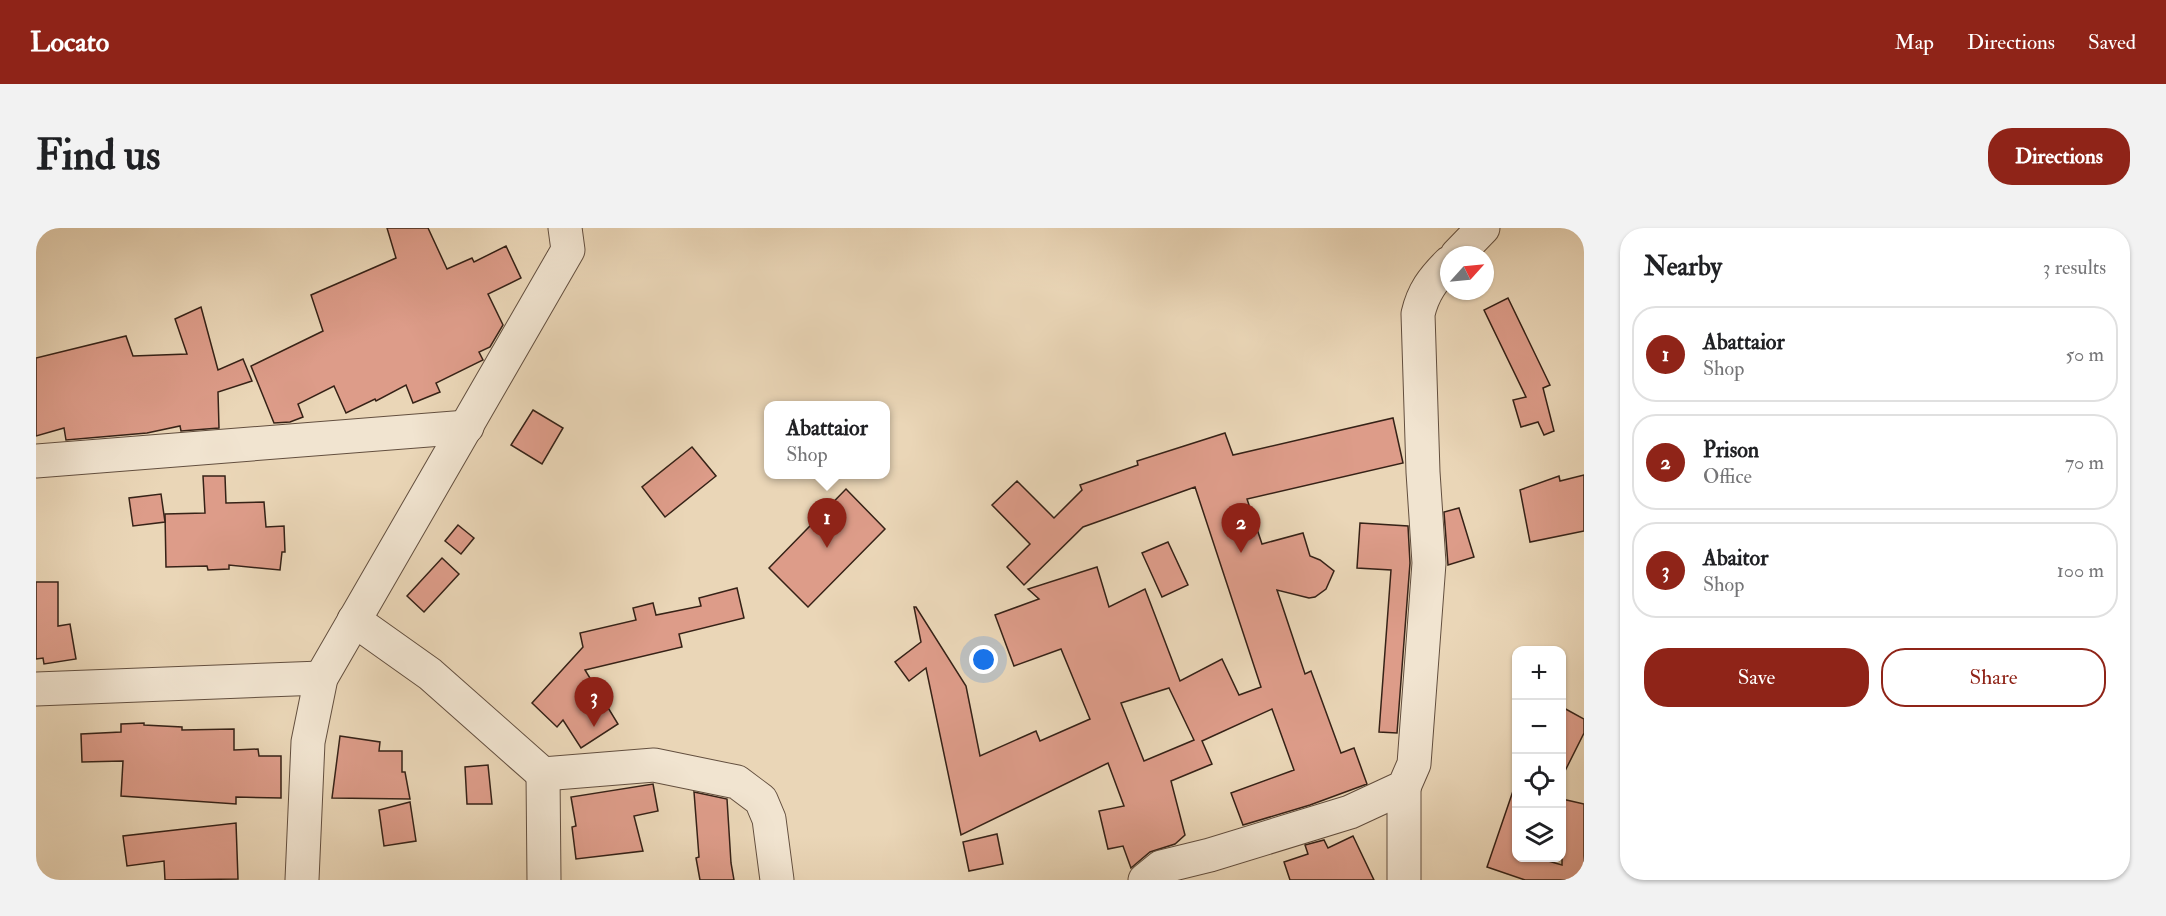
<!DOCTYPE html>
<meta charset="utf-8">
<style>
body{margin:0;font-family:"IM FELL Double Pica",serif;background:#f2f2f2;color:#202124}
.controls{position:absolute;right:18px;bottom:18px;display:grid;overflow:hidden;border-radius:12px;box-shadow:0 2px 4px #0004}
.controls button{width:54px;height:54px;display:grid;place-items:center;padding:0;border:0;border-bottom:2px solid #e0e0e0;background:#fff;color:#202124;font:30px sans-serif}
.compass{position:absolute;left:1404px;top:18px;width:54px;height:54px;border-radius:50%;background:#fff;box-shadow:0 2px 4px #0004;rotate:63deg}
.you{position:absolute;left:948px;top:432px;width:21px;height:21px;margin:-15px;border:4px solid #fff;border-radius:50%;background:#1a73e8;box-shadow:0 0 0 9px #1a73e833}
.badge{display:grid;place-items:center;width:39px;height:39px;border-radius:50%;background:#8f2418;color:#fff;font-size:20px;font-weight:700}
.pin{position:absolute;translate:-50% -50px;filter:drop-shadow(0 2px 3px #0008)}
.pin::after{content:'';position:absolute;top:32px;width:21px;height:18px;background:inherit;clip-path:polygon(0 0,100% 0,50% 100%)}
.popup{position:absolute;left:728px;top:173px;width:126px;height:78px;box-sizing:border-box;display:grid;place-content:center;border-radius:12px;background:#fff;filter:drop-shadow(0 2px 4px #0005);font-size:20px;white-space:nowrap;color:#757577}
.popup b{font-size:22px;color:#202124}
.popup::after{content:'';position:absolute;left:50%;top:100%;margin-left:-12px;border:12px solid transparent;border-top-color:#fff}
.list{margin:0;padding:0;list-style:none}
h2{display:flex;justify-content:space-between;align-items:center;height:78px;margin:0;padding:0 24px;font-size:26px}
h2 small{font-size:20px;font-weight:400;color:#757577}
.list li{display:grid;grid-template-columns:39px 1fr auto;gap:18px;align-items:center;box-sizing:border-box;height:96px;margin:0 12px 12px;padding:0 12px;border:2px solid #e0e0e0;border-radius:24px}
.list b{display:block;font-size:22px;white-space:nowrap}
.list p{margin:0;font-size:20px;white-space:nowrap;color:#757577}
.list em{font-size:20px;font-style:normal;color:#757577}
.actions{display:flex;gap:12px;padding:18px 24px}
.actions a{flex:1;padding:14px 0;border:2px solid #8f2418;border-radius:24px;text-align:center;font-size:21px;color:#8f2418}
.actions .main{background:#8f2418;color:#fff}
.icon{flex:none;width:33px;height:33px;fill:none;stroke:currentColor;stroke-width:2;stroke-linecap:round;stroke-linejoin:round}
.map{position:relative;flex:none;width:1548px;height:652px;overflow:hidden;border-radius:24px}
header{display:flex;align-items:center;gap:36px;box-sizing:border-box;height:84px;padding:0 30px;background:#8f2418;color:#fff}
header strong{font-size:28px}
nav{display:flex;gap:33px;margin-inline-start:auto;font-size:21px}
.intro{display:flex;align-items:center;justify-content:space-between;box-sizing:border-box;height:144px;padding:0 36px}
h1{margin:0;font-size:42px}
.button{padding:15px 27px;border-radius:24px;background:#8f2418;color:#fff;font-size:21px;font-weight:700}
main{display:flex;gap:36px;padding:0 36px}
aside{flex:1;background:#fff;border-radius:24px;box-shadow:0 2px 4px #0004}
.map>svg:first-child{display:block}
</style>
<header>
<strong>Locato</strong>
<nav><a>Map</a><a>Directions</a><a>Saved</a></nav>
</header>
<div class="intro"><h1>Find us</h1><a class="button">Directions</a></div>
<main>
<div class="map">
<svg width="1548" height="652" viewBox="0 0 1548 652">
<rect width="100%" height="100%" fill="#ead6b7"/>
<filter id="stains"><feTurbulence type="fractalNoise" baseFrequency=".00333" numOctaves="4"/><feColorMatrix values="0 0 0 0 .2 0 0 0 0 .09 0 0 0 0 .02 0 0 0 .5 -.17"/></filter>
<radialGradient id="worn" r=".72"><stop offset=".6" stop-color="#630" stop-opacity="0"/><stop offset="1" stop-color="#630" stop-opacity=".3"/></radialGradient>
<g fill="#dd9c89" stroke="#362217" stroke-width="1.5" fill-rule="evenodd">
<polygon points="351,0 392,0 411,41 436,30 438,34 470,18 485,50 452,66 467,97 454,119 443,124 447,132 400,155 404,164 377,175 370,157 340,173 339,171 310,185 298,158 262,176 267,189 254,194 238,195 215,138 287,103 275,67 360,30"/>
<polygon points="1472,70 1514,157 1507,160 1518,203 1508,207 1502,194 1485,199 1477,172 1490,169 1448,82"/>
<polygon points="165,79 182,142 207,131 216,153 182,164 183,200 145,203 144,198 111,205 30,212 28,200 0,208 0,130 90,108 97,128 151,126 139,91"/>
<polygon points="497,182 527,200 506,236 475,217"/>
<path d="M1357,190L1367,235L1211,271L1226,316L1267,305L1274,328L1284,332L1298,343L1290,361L1279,369L1273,370L1241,362L1269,446L1275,443L1305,525L1318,520L1331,556L1274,577L1207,597L1195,565L1258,542L1236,481L1166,513L1176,536L1135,553L1149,607L1139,616L1114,624L1095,640L1087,618L1072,621L1063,583L1088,578L1072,535L925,607L890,440L873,453L859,434L885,414L878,379H880L930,458L944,528L1000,503L1004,513L1054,491L1025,421L978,438L959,387L1003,371L992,361L1061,339L1073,379L1109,361L1144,453L1186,431L1203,467L1225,459L1159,259L1047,299L988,357L971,339L994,316L956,277L981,253L1018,290L1046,262L1044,257L1102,237L1101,233L1189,205L1197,227ZM1133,460L1158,512L1108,533L1085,475Z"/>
<polygon points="656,219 680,248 629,289 606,259"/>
<polygon points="1548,247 1548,303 1494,314 1484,262 1523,248 1524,253"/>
<polygon points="167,248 189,248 190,275 228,274 230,299 248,298 249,324 246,324 244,342 193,337 193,341 172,342 171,338 130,339 129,286 169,285"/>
<polygon points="810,261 849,301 772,379 733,340"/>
<polygon points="125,266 129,294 97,298 93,270"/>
<polygon points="1423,280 1438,329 1412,337 1408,284"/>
<polygon points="1324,295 1372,298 1374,335 1361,505 1343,504 1355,342 1321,340"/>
<polygon points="422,297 438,310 425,326 409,313"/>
<polygon points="1132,314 1152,357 1126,369 1106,325"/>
<polygon points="406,330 423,346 388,384 371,368"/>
<polygon points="0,354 22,354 22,398 34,396 40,431 8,436 7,430 0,431"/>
<polygon points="701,360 708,390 643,406 646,419 549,442 582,496 545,520 527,492 521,499 496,475 547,419 544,405 600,392 597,380 617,375 620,387 665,378 663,370"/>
<polygon points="1526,479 1548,491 1548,505 1526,549"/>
<polygon points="108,495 108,497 146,499 146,502 198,501 198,522 222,521 223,528 245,528 245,570 200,569 200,576 85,568 87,533 46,534 45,506 85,504 85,496"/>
<polygon points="304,508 344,514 343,523 366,523 366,544 369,544 374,571 296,570"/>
<polygon points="452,537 456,576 431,576 429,539"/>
<polygon points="617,556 622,583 598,588 607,623 540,631 536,599 540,598 535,569"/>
<polygon points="1477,563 1480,564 1480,630 1502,630 1526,637 1526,571 1548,576 1548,652 1489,652 1451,639"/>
<polygon points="658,564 691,571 695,635 698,652 664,652 660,630 663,629"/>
<polygon points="374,574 380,613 348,618 343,582"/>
<polygon points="200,595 202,651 129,652 128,633 91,638 87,608"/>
<polygon points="961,606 967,636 933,643 927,614"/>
<polygon points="1317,608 1338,652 1254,652 1248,634 1272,626 1269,617 1288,612 1292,620"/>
</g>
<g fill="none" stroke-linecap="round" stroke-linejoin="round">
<defs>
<g id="minor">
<polyline points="1421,27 1447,0"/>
<polyline points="0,233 431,199"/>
<polyline points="318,392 394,446 507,546 618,537 701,554 725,572 733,591 741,652"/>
<polyline points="0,461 285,450"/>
<polyline points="507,546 508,652"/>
<polyline points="1368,559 1368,652"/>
<polyline points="266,652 272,514 285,450 532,22 529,0"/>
<path d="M1109,652L1125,639L1174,627L1314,584L1368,559L1378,536L1393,335L1387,244L1382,86C1387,64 1397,51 1413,35"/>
</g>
</defs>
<use href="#minor" stroke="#634f3f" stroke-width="35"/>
<use href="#minor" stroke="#f1e4d0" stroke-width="33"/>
</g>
<rect width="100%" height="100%" filter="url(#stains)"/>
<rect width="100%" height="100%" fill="url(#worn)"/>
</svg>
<div class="controls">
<button>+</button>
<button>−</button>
<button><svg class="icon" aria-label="locate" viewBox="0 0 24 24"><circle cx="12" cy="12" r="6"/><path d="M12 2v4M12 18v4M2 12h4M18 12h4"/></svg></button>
<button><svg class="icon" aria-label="layers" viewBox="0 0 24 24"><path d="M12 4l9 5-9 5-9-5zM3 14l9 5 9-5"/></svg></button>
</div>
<svg class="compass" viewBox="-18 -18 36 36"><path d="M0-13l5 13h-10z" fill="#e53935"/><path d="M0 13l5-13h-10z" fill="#757577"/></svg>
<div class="you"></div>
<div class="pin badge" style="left:791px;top:320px">1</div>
<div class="popup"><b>Abattaior</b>Shop</div>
<div class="pin badge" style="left:1205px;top:325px">2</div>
<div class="pin badge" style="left:558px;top:499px">3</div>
</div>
<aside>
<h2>Nearby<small>3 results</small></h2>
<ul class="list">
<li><span class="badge">1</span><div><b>Abattaior</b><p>Shop</p></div><em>50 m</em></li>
<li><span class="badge">2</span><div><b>Prison</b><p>Office</p></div><em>70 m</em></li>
<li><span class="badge">3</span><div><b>Abaitor</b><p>Shop</p></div><em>100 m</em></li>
</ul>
<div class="actions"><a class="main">Save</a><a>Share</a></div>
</aside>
</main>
